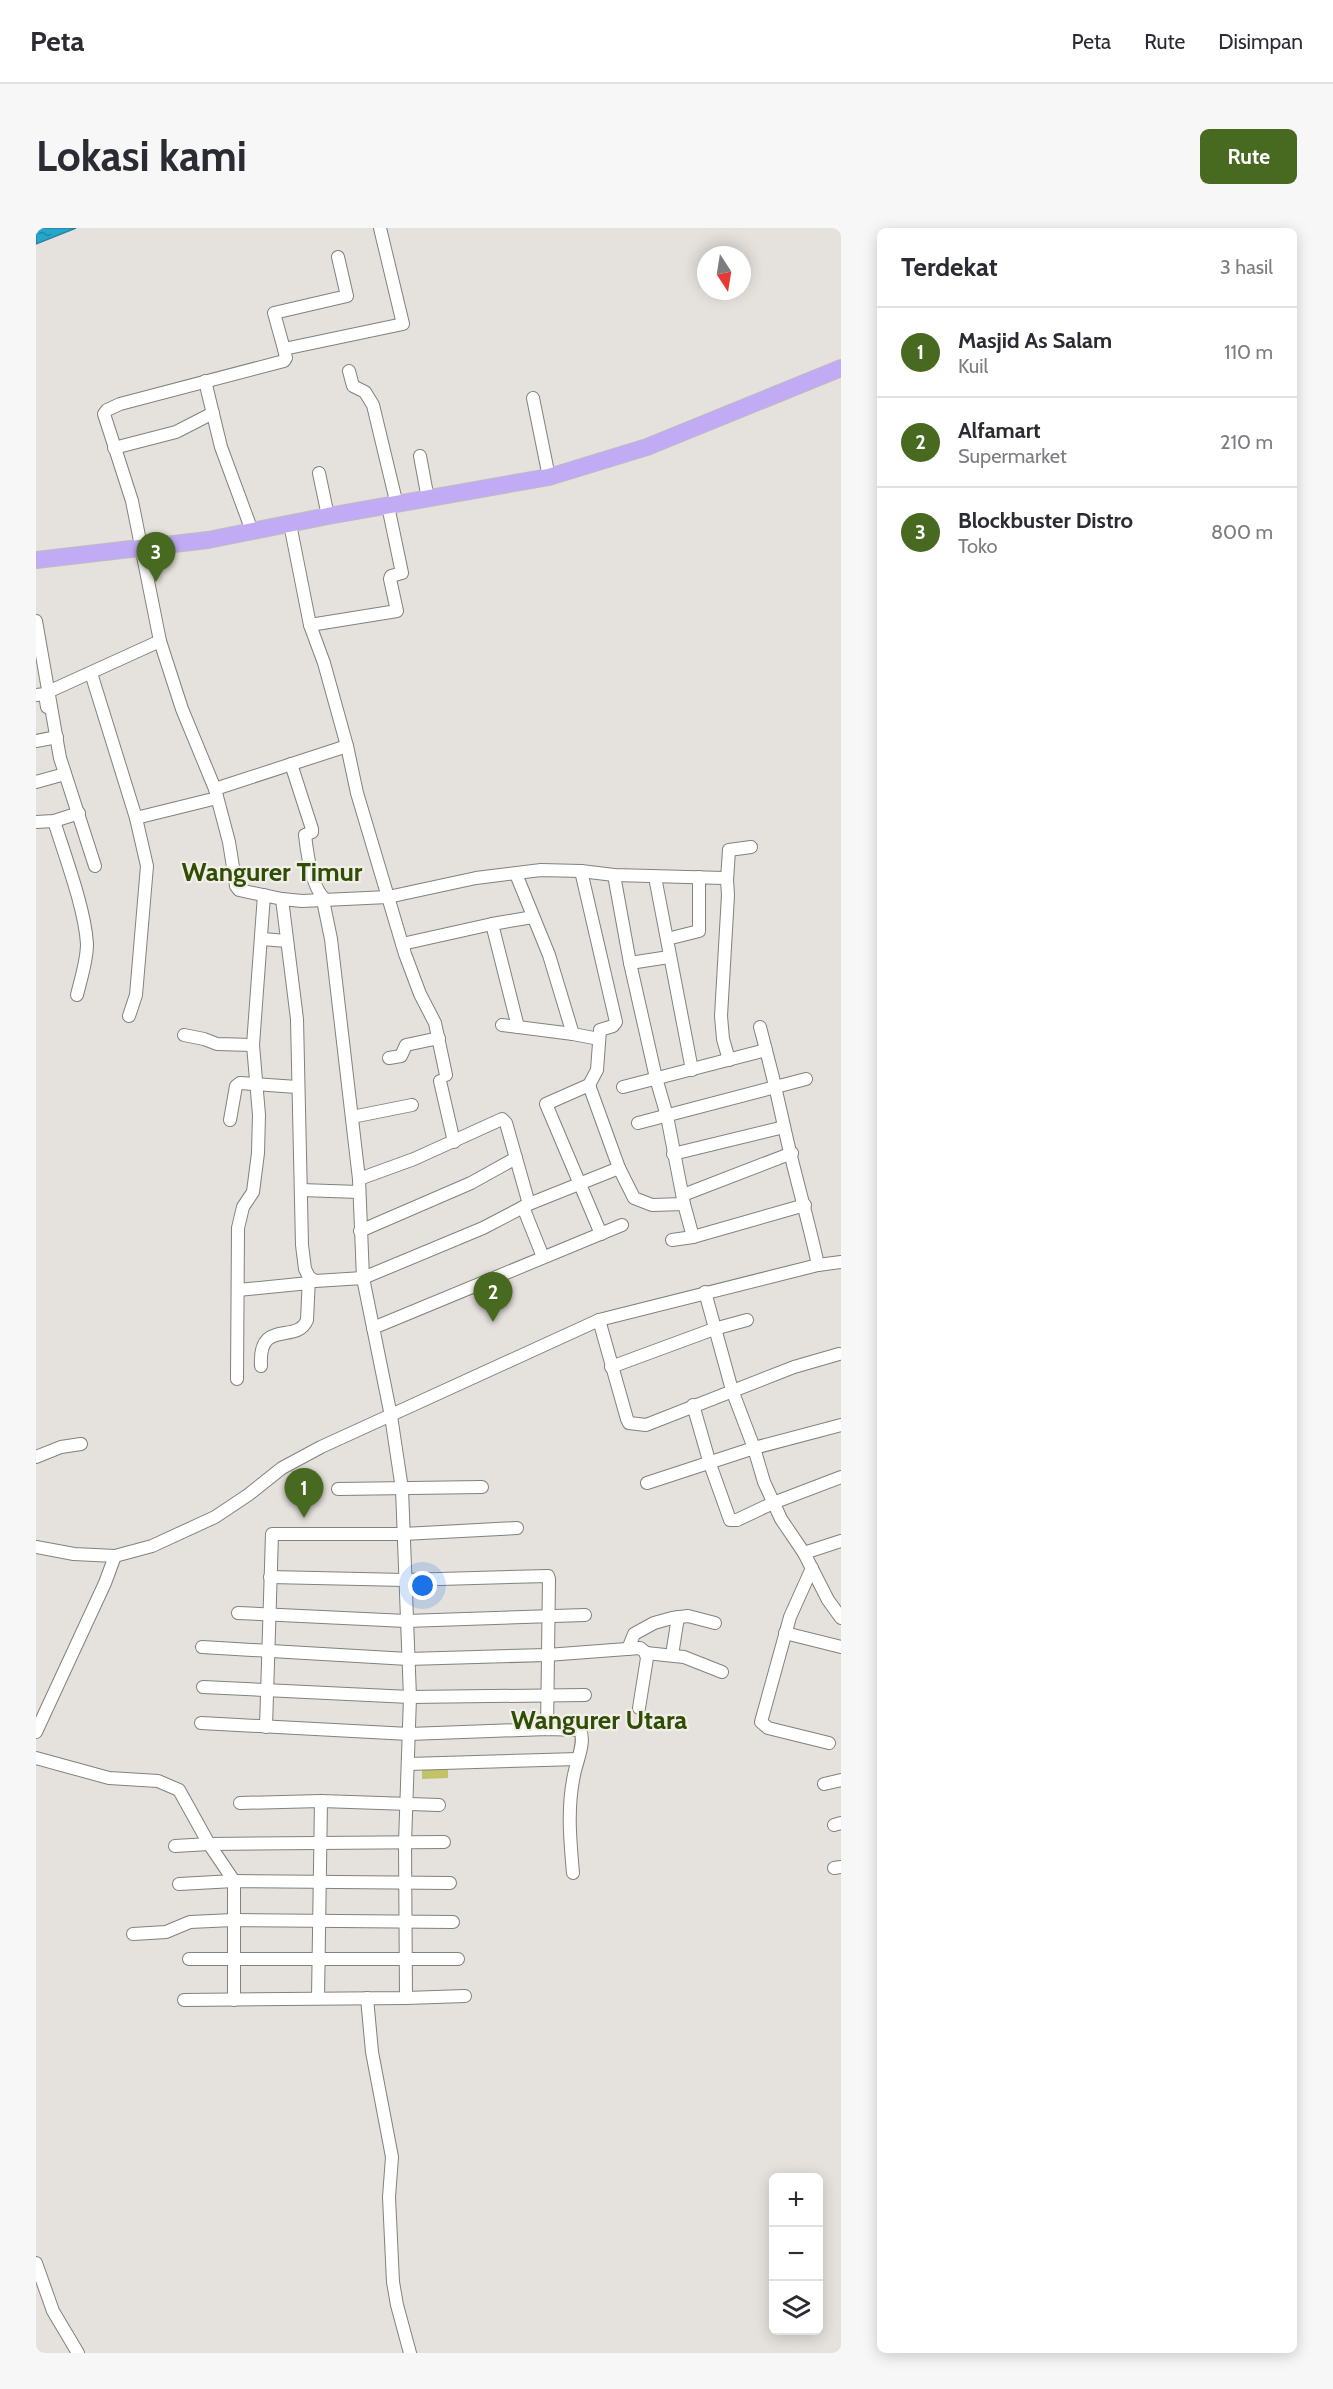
<!DOCTYPE html>
<html lang="id">
<meta charset="utf-8">
<style>
body{margin:0;font-family:Cabin,sans-serif;background:#f7f7f7;color:#2b2b33}
.controls{position:absolute;right:18px;bottom:18px;display:grid;overflow:hidden;border-radius:9px;box-shadow:0 3px 15px #0003}
.controls button{width:54px;height:54px;display:grid;place-items:center;padding:0;border:0;border-bottom:2px solid #e1e1e2;background:#fff;color:#2b2b33;font:30px sans-serif}
.compass{position:absolute;left:661px;top:18px;width:54px;height:54px;border-radius:50%;background:#fff;box-shadow:0 3px 15px #0003;rotate:168deg}
.you{position:absolute;left:387px;top:1358px;width:21px;height:21px;margin:-15px;border:4px solid #fff;border-radius:50%;background:#1a73e8;box-shadow:0 0 0 9px #1a73e833}
.badge{display:grid;place-items:center;width:39px;height:39px;border-radius:50%;background:#486920;color:#fff;font-size:20px;font-weight:700}
.pin{position:absolute;translate:-50% -50px;filter:drop-shadow(0 2px 3px #0008)}
.pin::after{content:'';position:absolute;top:32px;width:21px;height:18px;background:inherit;clip-path:polygon(0 0,100% 0,50% 100%)}
.list{margin:0;padding:0;list-style:none}
h2{display:flex;justify-content:space-between;align-items:center;height:78px;margin:0;padding:0 24px;font-size:26px}
h2 small{font-size:20px;font-weight:400;color:#7c7c81}
.list li{display:grid;grid-template-columns:39px 1fr auto;gap:18px;align-items:center;box-sizing:border-box;height:90px;padding:0 24px;border-top:2px solid #e1e1e2}
.list b{display:block;font-size:22px;white-space:nowrap}
.list p{margin:0;font-size:20px;white-space:nowrap;color:#7c7c81}
.list em{font-size:20px;font-style:normal;color:#7c7c81}
.icon{flex:none;width:33px;height:33px;fill:none;stroke:currentColor;stroke-width:2;stroke-linecap:round;stroke-linejoin:round}
.map{position:relative;flex:none;width:805px;height:2125px;overflow:hidden;border-radius:9px}
header{display:flex;align-items:center;gap:36px;box-sizing:border-box;height:84px;padding:0 30px;background:#fff;border-bottom:2px solid #e1e1e2}
header strong{font-size:28px}
nav{display:flex;gap:33px;margin-inline-start:auto;font-size:21px}
.intro{display:flex;align-items:center;justify-content:space-between;box-sizing:border-box;height:144px;padding:0 36px}
h1{margin:0;font-size:42px}
.button{padding:15px 27px;border-radius:9px;background:#486920;color:#fff;font-size:21px;font-weight:700}
main{display:flex;gap:36px;padding:0 36px}
aside{flex:1;background:#fff;border-radius:9px;box-shadow:0 3px 15px #0003}
.map>svg:first-child{display:block}
</style>
<header>
<strong>Peta</strong>
<nav><a>Peta</a><a>Rute</a><a>Disimpan</a></nav>
</header>
<div class="intro"><h1>Lokasi kami</h1><a class="button">Rute</a></div>
<main>
<div class="map">
<svg width="805" height="2125" viewBox="0 0 805 2125">
<defs>
<pattern id="water-ripples" width="26" height="14" patternUnits="userSpaceOnUse" patternTransform="scale(1.5)"><rect width="26" height="14" fill="#26a6cd"/><path d="M2 4q2-2 4 0t4 0M15 11q2-2 4 0t4 0" fill="none" stroke="#2188a7"/></pattern>
</defs>
<rect width="100%" height="100%" fill="#e5e1dd"/>
<polygon fill="#c0c367" points="412,1536 412,1550 386,1551 386,1537"/>
<polygon fill="url(#water-ripples)" stroke="#2a839e" stroke-width="1.5" points="0,0 40,0 0,16"/>
<g fill="none" stroke-linecap="round" stroke-linejoin="round">
<defs>
<g id="minor">
<polyline points="248,121 238,85 311,68 302,29"/>
<polyline points="313,143 317,158 329,164 337,177 361,277"/>
<polyline points="169,153 185,219 216,303"/>
<polyline points="497,170 513,249"/>
<polyline points="78,220 140,204 177,185"/>
<polyline points="384,228 392,271"/>
<polyline points="283,245 292,288"/>
<polyline points="254,296 274,397 288,435 311,518 321,565 369,726 384,766 399,795 410,847"/>
<polyline points="0,393 24,530 59,638"/>
<polyline points="274,397 361,383 354,351 355,348 366,345 352,278"/>
<polyline points="55,445 100,590 181,570"/>
<polyline points="14,463 124,413"/>
<polyline points="0,467 9,466 11,479"/>
<polyline points="0,513 21,509"/>
<path d="M255,536L276,601V604L269,607C271,625 276,662 290,672L288,677L295,711L323,951L327,1050L447,1000L493,976L583,940L553,857"/>
<polyline points="0,554 29,546"/>
<polyline points="179,561 311,518"/>
<path d="M18,593C29,628 49,681 51,716C51,733 45,750 41,767"/>
<polyline points="0,594 18,593 43,585"/>
<polyline points="545,643 580,794 577,798 564,802 561,842 553,857 510,876 565,1006"/>
<polyline points="480,646 513,727 536,803 537,806 563,811"/>
<polyline points="578,647 594,735 620,850 631,888 648,976 657,1009"/>
<polyline points="619,649 656,842"/>
<polyline points="691,652 693,622 715,619"/>
<polyline points="246,671 266,673 352,669 440,650 505,642 545,643 578,647 688,650 691,652 692,667 685,788 687,811 693,832"/>
<polyline points="226,711 251,713"/>
<polyline points="631,711 663,703 663,649"/>
<polyline points="366,716 456,696"/>
<polyline points="594,735 633,729"/>
<polyline points="93,788 100,767 111,638 100,590"/>
<polyline points="466,797 537,806"/>
<polyline points="482,799 456,696 497,689"/>
<path d="M724,799C733,832 741,865 748,898C758,945 772,990 782,1037"/>
<polyline points="148,807 168,811 181,816 217,817"/>
<polyline points="353,830 365,828 370,817 403,810"/>
<polyline points="404,853 418,914"/>
<polyline points="587,859 730,822"/>
<polyline points="316,889 376,877"/>
<polyline points="194,892 200,858 204,855 261,859"/>
<polyline points="602,895 770,851"/>
<polyline points="637,926 748,899"/>
<polyline points="583,940 598,970 616,977 648,976"/>
<polyline points="323,951 378,931 466,891 470,895 493,976"/>
<polyline points="265,962 323,964"/>
<polyline points="647,967 756,925"/>
<polyline points="487,979 507,1029"/>
<polyline points="324,1003 435,955 480,930"/>
<polyline points="636,1012 657,1009 769,977"/>
<polyline points="202,1062 273,1055"/>
<polyline points="669,1064 696,1162 718,1220 728,1254 745,1291 768,1325 792,1372 805,1390"/>
<polyline points="563,1092 591,1191 593,1195 610,1197 758,1139 803,1126"/>
<polyline points="337,1100 586,997"/>
<path d="M225,1138C222,1089 261,1117 271,1092L273,1049"/>
<polyline points="575,1139 678,1101 711,1092"/>
<polyline points="201,1151 202,1000 207,979 217,964 222,925 223,887 217,817 228,667"/>
<polyline points="657,1177 674,1236 694,1292 701,1292 737,1275 805,1249"/>
<polyline points="0,1229 25,1219 45,1216"/>
<polyline points="611,1255 718,1220 805,1197"/>
<polyline points="302,1261 446,1259"/>
<polyline points="0,1319 38,1326 79,1328 116,1318 179,1289 212,1267 246,1240 285,1219 563,1092 782,1037 805,1034"/>
<polyline points="768,1325 805,1313"/>
<polyline points="776,1340 754,1389 725,1494 732,1500 793,1515"/>
<polyline points="234,1349 369,1352 512,1348 513,1351 511,1501"/>
<polyline points="202,1385 370,1393 549,1387"/>
<polyline points="749,1405 805,1419"/>
<polyline points="166,1419 372,1431 511,1427 604,1420 609,1424 611,1430 603,1480"/>
<polyline points="592,1421 598,1406 618,1395 636,1390 652,1388 679,1395"/>
<polyline points="610,1425 648,1429 686,1444"/>
<polyline points="636,1427 642,1389"/>
<polyline points="167,1459 374,1469 549,1467"/>
<path d="M165,1495L373,1506L511,1501L544,1502C550,1514 540,1535 538,1547C531,1580 534,1611 537,1645"/>
<polyline points="230,1499 236,1306 367,1306 481,1300"/>
<polyline points="0,1504 69,1355 79,1328"/>
<polyline points="0,1530 73,1550 122,1553 143,1562 173,1616 198,1653 198,1772"/>
<polyline points="372,1536 542,1531"/>
<polyline points="788,1556 805,1552"/>
<polyline points="204,1575 285,1573 403,1577"/>
<polyline points="798,1597 805,1595"/>
<polyline points="139,1618 173,1616 408,1614"/>
<polyline points="798,1640 805,1639"/>
<polyline points="143,1656 198,1653 414,1655"/>
<polyline points="97,1706 130,1704 154,1694 197,1692 417,1694"/>
<polyline points="153,1731 422,1731"/>
<polyline points="282,1770 285,1573"/>
<polyline points="331,1770 336,1824 356,1929 353,1969 357,2054 361,2077 374,2125"/>
<polyline points="370,1770 429,1768"/>
<polyline points="148,1772 370,1770 369,1615 374,1469 366,1261 355,1188 327,1050 279,1053 273,1049 269,1041 266,1017 261,791 246,671 203,662 200,658 193,614 179,561 146,481 124,413 96,273 68,186 71,182 84,176 248,133 250,130 248,121 367,96 344,0"/>
<polyline points="0,2035 17,2083 42,2125"/>
</g>
<polyline id="highway" points="0,332 172,312 292,288 513,249 611,219 805,140"/>
</defs>
<use href="#minor" stroke="#84817d" stroke-width="14"/>
<use href="#highway" stroke="#bebdbd" stroke-width="18"/>
<use href="#minor" stroke="#fff" stroke-width="12"/>
<use href="#highway" stroke="#c1abf5" stroke-width="16"/>
</g>
<g text-anchor="middle" dominant-baseline="central" stroke-width="4.5" stroke-linejoin="round" paint-order="stroke">
<g font-size="26" font-weight="bold" fill="#304d04" stroke="#f2efea">
<text x="236" y="644">Wangurer Timur</text>
<text x="563" y="1492">Wangurer Utara</text>
</g>
</g>
</svg>
<div class="controls">
<button>+</button>
<button>−</button>
<button><svg class="icon" aria-label="layers" viewBox="0 0 24 24"><path d="M12 4l9 5-9 5-9-5zM3 14l9 5 9-5"/></svg></button>
</div>
<svg class="compass" viewBox="-18 -18 36 36"><path d="M0-13l5 13h-10z" fill="#e53935"/><path d="M0 13l5-13h-10z" fill="#7c7c81"/></svg>
<div class="you"></div>
<div class="pin badge" style="left:268px;top:1290px">1</div>
<div class="pin badge" style="left:457px;top:1094px">2</div>
<div class="pin badge" style="left:120px;top:354px">3</div>
</div>
<aside>
<h2>Terdekat<small>3 hasil</small></h2>
<ul class="list">
<li><span class="badge">1</span><div><b>Masjid As Salam</b><p>Kuil</p></div><em>110 m</em></li>
<li><span class="badge">2</span><div><b>Alfamart</b><p>Supermarket</p></div><em>210 m</em></li>
<li><span class="badge">3</span><div><b>Blockbuster Distro</b><p>Toko</p></div><em>800 m</em></li>
</ul>
</aside>
</main>
